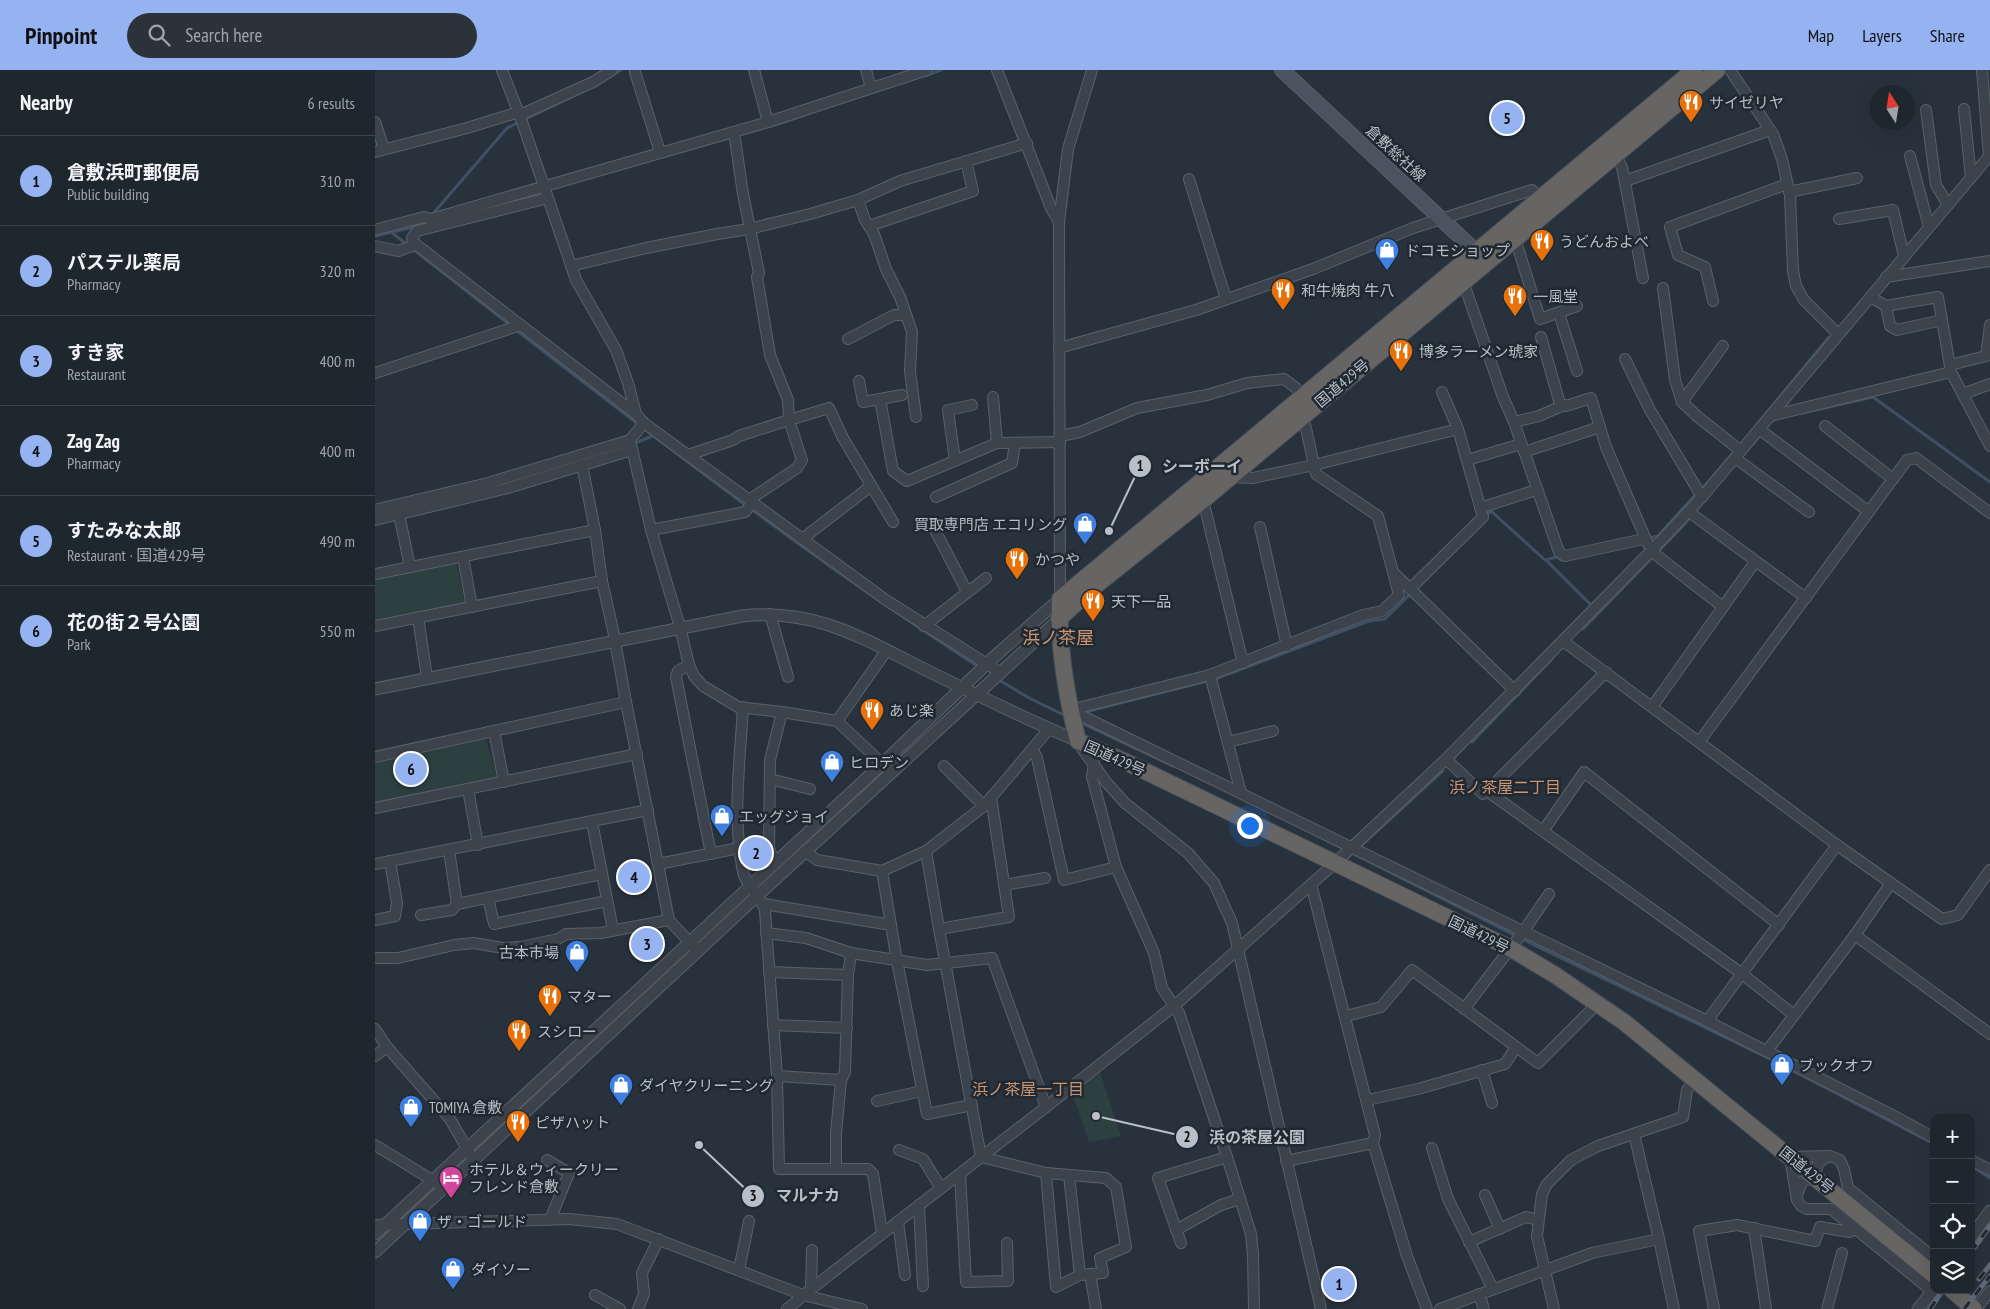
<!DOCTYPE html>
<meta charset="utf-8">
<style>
body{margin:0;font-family:"PT Sans Narrow","Noto Sans JP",sans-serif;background:#2b323a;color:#f1f3f6}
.controls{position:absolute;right:15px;bottom:15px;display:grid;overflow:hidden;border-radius:10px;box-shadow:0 5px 20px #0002}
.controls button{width:45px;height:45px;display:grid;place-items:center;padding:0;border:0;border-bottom:1px solid #3c434a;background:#1e262e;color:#f1f3f6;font:25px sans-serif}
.compass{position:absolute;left:1495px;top:15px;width:45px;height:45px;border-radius:50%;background:#1e262e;box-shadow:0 5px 20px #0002;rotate:348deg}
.you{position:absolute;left:874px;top:755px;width:18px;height:18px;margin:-12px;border:4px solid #fff;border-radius:50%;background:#1a73e8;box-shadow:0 0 0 8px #1a73e833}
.badge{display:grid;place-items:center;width:32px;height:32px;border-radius:50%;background:#95b2f1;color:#111;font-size:16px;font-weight:700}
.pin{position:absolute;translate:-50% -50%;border:2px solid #fff;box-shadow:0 1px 5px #0006}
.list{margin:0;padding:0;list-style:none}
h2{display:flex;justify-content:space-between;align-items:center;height:65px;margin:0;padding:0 20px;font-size:21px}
h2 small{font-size:16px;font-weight:400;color:#a1a5aa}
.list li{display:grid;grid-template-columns:32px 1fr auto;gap:15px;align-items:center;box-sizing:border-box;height:90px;padding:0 20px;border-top:1px solid #3c434a}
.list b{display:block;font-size:19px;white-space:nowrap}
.list p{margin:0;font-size:16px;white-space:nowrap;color:#a1a5aa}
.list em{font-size:16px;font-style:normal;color:#a1a5aa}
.icon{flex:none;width:28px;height:28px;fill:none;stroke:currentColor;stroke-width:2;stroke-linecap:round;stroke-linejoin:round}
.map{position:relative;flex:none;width:1615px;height:1239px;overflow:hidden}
header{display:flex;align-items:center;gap:30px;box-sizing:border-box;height:70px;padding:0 25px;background:#95b2f1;color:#111}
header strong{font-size:24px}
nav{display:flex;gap:28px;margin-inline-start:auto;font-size:18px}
.search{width:350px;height:45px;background:#2b323a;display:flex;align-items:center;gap:12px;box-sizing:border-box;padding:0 18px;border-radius:28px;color:#a1a5aa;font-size:19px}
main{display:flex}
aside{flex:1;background:#1e262e}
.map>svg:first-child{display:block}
</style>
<header>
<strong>Pinpoint</strong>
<div class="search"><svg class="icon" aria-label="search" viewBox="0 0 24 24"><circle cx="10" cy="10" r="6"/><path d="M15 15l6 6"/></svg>Search here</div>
<nav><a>Map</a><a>Layers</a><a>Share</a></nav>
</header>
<main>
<aside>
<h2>Nearby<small>6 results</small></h2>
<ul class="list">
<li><span class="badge">1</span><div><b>倉敷浜町郵便局</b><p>Public building</p></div><em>310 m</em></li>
<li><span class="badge">2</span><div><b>パステル薬局</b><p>Pharmacy</p></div><em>320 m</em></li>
<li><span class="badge">3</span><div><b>すき家</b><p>Restaurant</p></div><em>400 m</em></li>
<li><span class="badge">4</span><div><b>Zag Zag</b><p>Pharmacy</p></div><em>400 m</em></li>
<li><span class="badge">5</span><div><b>すたみな太郎</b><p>Restaurant · 国道429号</p></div><em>490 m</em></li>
<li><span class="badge">6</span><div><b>花の街２号公園</b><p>Park</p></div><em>550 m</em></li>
</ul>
</aside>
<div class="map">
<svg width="1615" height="1239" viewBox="0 0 1615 1239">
<rect width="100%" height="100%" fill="#28323d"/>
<g fill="#2d4040">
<polygon points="81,493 90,533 0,552 0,509"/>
<polygon points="110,667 122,707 0,732 0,690"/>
<polygon points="725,1002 746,1066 714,1072 697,1023"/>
</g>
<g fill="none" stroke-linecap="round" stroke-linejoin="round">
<g stroke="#405064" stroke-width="3">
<polyline points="552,5 566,0"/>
<polyline points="219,17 246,0"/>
<polyline points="393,57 430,45"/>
<polyline points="56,146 132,58 209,21"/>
<polyline points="16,162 136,256"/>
<polyline points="0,166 48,155 52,151"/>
<path d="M141,260C292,377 443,494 604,597"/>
<polyline points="1427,343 1498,327 1615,412"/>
<polyline points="1375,363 1454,267"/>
<polyline points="258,374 277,366"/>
<polyline points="1377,375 1386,364"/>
<polyline points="196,393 224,385"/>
<polyline points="120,416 152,406"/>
<polyline points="1326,420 1358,383"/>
<polyline points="1111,446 1116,441 1170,490 1182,487 1186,490 1190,489"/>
<polyline points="1274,468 1283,466 1322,423"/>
<polyline points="1171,490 1216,535"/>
<polyline points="1208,559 1306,458 1324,437"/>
<polyline points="622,609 656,629 691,646"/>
<polyline points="710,642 840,609 994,551 1010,549 1037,522"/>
<polyline points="704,652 798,696"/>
<polyline points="1097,672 1177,589"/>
<polyline points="941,765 1147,869 1393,988 1559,1074"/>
<polyline points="987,775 1068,701"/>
<polyline points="1596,1096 1615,1108"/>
</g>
<defs>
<g id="minor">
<polyline points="127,0 146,49 201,210 241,280 253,313 261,344"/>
<polyline points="379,0 393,52"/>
<polyline points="491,0 496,18"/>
<polyline points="622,0 676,138 684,152"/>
<polyline points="1355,0 1398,64 1407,89 1415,125 1418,201 1421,216 1429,230 1463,264"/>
<polyline points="1607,0 1614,86"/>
<polyline points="260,2 285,82"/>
<polyline points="1589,39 1596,108"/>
<polyline points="1551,40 1561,115 1573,135"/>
<polyline points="145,45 218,12 237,0"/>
<polyline points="0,52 9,79"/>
<polyline points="0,82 92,58 144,42"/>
<polyline points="1240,85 1247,97 1268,208"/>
<polyline points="1535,86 1554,157"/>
<polyline points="814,109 851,229"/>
<polyline points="1250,111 1395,60"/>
<polyline points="1414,122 1482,108"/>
<polyline points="173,128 42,161 37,168 38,172 261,344 269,353 511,530 626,603"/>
<polyline points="483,130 490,150 499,164 511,199 525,227 537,262 535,301 541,347"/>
<polyline points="1464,149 1518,140 1529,186"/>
<polyline points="494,156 598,121 591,91"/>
<polyline points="0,160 49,147 56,149 393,52 552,0"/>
<polyline points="1140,168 1165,249 1202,236"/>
<polyline points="0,176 23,181 40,175"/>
<polyline points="196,196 271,178 342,164 374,159 435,144 483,130 525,111 652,73"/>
<polyline points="1511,207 1615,191"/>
<polyline points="1088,211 1128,327 1139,352 1184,482 1190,486 1269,469"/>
<polyline points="1288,218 1300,310 1307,332 1323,347 1366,381"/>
<polyline points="1495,227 1511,236 1563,227 1576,302 1615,376"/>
<polyline points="1338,231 1330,197 1303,185 1295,157 1412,114"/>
<polyline points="1511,236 1515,256 1522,260 1567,250"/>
<polyline points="1184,243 1202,301"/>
<polyline points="1166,267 1185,334 1191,336 1216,328 1231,377 1273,474"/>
<polyline points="473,269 519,245 531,245"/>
<polyline points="684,278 821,240 938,199 1038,158 1157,120 1169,132"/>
<polyline points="1250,289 1275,340 1327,427"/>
<polyline points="1575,295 1611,286 1615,255"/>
<polyline points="0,303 146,255"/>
<polyline points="484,311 488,332 505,329"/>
<polyline points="1588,324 1615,314"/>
<polyline points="527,325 505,329 518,401 532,411 622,373 685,372"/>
<polyline points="618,327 622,373"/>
<polyline points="1307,332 1348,276"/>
<polyline points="1395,346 1576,302"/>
<polyline points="1139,352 1164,346 1189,335"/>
<polyline points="269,353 255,370 276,460 305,557 314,595 319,606 328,616 363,637 407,642 462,651 516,702"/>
<polyline points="1450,356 1518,409"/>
<polyline points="1384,359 1494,442"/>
<polyline points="685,366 705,362 762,338 832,325 872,313 909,309 921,318 927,327 928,345 941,404 1003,446 1024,525 1007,541 988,545 835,605 695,640"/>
<polyline points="1149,382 1225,357"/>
<polyline points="313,385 358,370 364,366 414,350 413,330 395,285 382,207 384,203 368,124 359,62"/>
<polyline points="1360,388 1434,442"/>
<polyline points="1092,390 1146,374"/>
<polyline points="580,391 573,340 597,335"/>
<polyline points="207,395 220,460 227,511 238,560 251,632 294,850 319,877"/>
<polyline points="856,407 878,408 939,395 1083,359"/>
<polyline points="561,427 637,393 640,373"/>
<polyline points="374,430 422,398 427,390 414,350 454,338 468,368 518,452"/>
<polyline points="828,430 868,593"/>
<polyline points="1105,438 1161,420"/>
<polyline points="0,440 113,413 255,370"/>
<polyline points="1314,442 1431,528"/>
<polyline points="24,444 35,497"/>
<polyline points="0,450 133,418 257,380"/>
<polyline points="885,457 912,576"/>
<polyline points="276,460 370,442 377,433"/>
<polyline points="560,460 592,522"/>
<polyline points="427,469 496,416"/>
<polyline points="1276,481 1348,537"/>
<polyline points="88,487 97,537"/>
<polyline points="1019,503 1140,621"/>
<polyline points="0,504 220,460"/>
<polyline points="1036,518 1108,447 1083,359 1067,322"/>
<polyline points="685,529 684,152 693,79 717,0"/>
<polyline points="395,544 413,607"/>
<polyline points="43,547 52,608"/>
<polyline points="0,556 227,511"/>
<polyline points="549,556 611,508"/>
<polyline points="1188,571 1462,775 1567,849 1583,845 1615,800"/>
<polyline points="314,595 303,601 301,607 336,784"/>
<polyline points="835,605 866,723"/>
<path d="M368,637C365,692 357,748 368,802C371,816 387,826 390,841L402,1006L404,1099H493L498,1104L507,1163"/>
<polyline points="1277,637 1380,492"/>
<polyline points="695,640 1332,951 1521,1047 1559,1068"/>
<polyline points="462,651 512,580"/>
<polyline points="119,661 129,712"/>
<polyline points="853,672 898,661"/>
<polyline points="1324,672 1532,390 1541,388 1615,443"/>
<polyline points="703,673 732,713 750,733 813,783 839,813 857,853 946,1239"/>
<polyline points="658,680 662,688 689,810 741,797"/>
<polyline points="0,687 251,632"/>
<polyline points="1071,689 1108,724 1112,721 1366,903 1419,945"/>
<polyline points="719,692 717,707 741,797 779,883 787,918 804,943 852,1087 876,1164 878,1185 879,1239"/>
<polyline points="569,696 609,736"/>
<polyline points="395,709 435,719"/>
<polyline points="93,719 103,775"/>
<polyline points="1112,721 1231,602"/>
<polyline points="0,738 262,684"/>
<polyline points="217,752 238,860"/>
<polyline points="1168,761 1209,702 1404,855"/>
<polyline points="74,780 82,834 227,804"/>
<polyline points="551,781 564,859 606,1087 671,1103 731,1108 741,1117 751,1177 725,1188 728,1203 715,1204"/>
<polyline points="431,782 442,790 507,801 551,781 609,736 674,659"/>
<polyline points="400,793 394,778 395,690 407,642"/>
<polyline points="0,794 273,740"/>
<polyline points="283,794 364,778"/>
<polyline points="507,801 522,891 552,1044 597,1035"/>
<polyline points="1516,813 1480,865 1615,964"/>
<polyline points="936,814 1000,1065 998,1073 1032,1186 1052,1239"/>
<polyline points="629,815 670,808"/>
<polyline points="113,828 119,854 232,831"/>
<polyline points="389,834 516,855"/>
<polyline points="46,845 77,840 82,834"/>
<polyline points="0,850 20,846 22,833 15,791"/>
<polyline points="564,859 634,847 616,727"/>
<polyline points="391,863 431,868 476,883 552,895 617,888 671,1037"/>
<polyline points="0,888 23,888 79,875 99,873 128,878 145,877 183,869 191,864 226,863 294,850"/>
<polyline points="394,902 473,905"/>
<polyline points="1089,939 1148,862 1174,824"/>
<polyline points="971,946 1006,937 1037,900 1163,993 1223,933"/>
<polyline points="1332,951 1462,775"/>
<polyline points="398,955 472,958"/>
<polyline points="0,959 12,977 75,1049 99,1091"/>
<polyline points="1392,981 1480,865"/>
<polyline points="0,986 12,977"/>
<polyline points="1107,1000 1117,1033"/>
<polyline points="402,1006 466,1010 470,1002 473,905 476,883"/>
<polyline points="992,1030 1043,1019 1130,994 1141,977"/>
<polyline points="502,1031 547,1021"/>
<polyline points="1259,1064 1284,1169"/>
<polyline points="0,1075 70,1118"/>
<polyline points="1057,1078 1073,1129 1118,1219"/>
<polyline points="524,1080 548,1089 566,1118"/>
<polyline points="172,1090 194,1103 175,1150"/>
<polyline points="1596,1090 1615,1100"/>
<polyline points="911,1091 998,1073"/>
<polyline points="461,1099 461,1063 466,1010"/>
<polyline points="671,1103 681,1217 705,1205 715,1204 721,1239"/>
<polyline points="585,1104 591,1212 633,1211 632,1173"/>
<polyline points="694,1105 705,1205"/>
<polyline points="1110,1125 1125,1159"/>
<polyline points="1422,1125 1427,1112 1440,1107 1443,1093 1454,1086"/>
<polyline points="544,1135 548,1216"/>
<polyline points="523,1151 530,1205"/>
<polyline points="0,1155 194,1149 242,1154 428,1225 487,1239"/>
<polyline points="1379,1158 1391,1239"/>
<polyline points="801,1160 846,1135 865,1129"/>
<polyline points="1094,1172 1151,1147 1163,1150"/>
<polyline points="806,1173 783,1108 852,1087"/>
<polyline points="364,1200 374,1151"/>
<polyline points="436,1219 437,1180"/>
<polyline points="1557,1221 1456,1139 1432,1139 1426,1136 1422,1130 1415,1087 1455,1086 1465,1090 1469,1099 1473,1118 1559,1188"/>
<polyline points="1104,1224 1109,1239"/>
<polyline points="220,1225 245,1239"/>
<polyline points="263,1239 269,1224 267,1203 284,1169"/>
<polyline points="412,1239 436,1219 671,1037 799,936 960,793 1071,689 1276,481 1327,427 1615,85"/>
<polyline points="1065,1239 1217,1183 1284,1169 1299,1239"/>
<polyline points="1179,1239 1162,1166 1167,1124 1172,1114 1196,1090 1223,1076 1308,1047 1312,1020 1320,1010"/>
<polyline points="1339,1239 1324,1161 1362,1155 1440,1171 1445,1157 1475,1162 1478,1157"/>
<polyline points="1452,1239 1467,1183"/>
<polyline points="1601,1239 1615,1221"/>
</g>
<g id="tertiary">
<path d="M0,619L367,546C446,538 493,572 561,605C608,628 655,651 703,671"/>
<polyline points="0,1164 508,693 619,587 685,529"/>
<polyline points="1596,1167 1615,1141"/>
<polyline points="0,1182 383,825 684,549"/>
<polyline points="1543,1239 1559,1219"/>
</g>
<polyline id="secondary" points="907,0 1109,189"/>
<g id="trunk">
<path d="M1319,0L685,529C683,576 691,625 703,671L751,692L960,793L1135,878L1180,905L1249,952L1559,1205"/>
<polyline points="684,549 715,520 828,430 1342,0"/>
<polyline points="1577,1220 1599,1239"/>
</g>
</defs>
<use href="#minor" stroke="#59616b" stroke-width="12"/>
<use href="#tertiary" stroke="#59616b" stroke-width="13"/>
<use href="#secondary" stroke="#59616b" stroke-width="16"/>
<use href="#trunk" stroke="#464e58" stroke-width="18"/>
<use href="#minor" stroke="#3c434d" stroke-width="10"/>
<use href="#tertiary" stroke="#3c434d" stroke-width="11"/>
<use href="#secondary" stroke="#4a5360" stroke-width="14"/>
<use href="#trunk" stroke="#666564" stroke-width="16"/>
<defs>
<g id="rail">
<polyline points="1596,1182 1615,1156"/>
<polyline points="1604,1209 1615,1195"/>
<polyline points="1555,1239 1568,1220"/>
<polyline points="1589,1239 1615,1206"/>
</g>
</defs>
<use href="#rail" stroke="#606a76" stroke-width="5"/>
<use href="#rail" stroke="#202832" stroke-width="3" stroke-dasharray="9" stroke-linecap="butt"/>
</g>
<defs>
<symbol id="restaurant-pin" viewBox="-11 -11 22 30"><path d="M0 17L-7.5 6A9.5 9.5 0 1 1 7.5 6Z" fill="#e8710a" stroke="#202832"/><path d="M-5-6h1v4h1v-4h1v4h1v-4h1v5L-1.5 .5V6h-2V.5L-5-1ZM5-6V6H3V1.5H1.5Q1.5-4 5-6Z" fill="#fff"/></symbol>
<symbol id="shop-pin" viewBox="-11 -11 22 30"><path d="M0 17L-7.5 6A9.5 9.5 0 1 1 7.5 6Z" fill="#3f7fe0" stroke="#202832"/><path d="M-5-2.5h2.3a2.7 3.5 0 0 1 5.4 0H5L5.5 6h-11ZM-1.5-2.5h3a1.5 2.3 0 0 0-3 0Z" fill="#fff"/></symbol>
<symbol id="hotel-pin" viewBox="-11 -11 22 30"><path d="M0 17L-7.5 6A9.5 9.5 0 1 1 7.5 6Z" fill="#d1479c" stroke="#202832"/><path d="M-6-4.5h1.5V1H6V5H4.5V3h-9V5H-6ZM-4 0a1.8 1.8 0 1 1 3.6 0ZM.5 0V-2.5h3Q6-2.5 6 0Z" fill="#fff"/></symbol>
</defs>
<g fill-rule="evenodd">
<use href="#restaurant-pin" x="1302" y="18" width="28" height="38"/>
<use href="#restaurant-pin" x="1153" y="157" width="28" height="38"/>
<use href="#shop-pin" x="998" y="166" width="28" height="38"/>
<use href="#restaurant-pin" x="894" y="206" width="28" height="38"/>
<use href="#restaurant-pin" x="1126" y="212" width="28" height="38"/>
<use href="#restaurant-pin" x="1012" y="267" width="28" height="38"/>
<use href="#shop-pin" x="696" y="440" width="28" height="38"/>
<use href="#restaurant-pin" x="628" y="475" width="28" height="38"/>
<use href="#restaurant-pin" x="704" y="517" width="28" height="38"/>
<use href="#restaurant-pin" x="483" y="626" width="28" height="38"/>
<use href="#shop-pin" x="443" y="678" width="28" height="38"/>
<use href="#shop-pin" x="333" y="732" width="28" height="38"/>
<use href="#shop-pin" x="188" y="868" width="28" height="38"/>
<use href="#restaurant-pin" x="161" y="912" width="28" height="38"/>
<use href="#restaurant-pin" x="130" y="947" width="28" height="38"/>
<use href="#shop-pin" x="1393" y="981" width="28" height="38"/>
<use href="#shop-pin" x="232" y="1001" width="28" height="38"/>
<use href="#shop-pin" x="22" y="1023" width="28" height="38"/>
<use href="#restaurant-pin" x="129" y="1038" width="28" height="38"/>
<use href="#hotel-pin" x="62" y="1094" width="28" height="38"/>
<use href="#shop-pin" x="31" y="1137" width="28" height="38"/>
<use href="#shop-pin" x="64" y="1185" width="28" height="38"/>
</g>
<g text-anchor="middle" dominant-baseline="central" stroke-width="5" stroke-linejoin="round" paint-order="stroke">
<g font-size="15" fill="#b8bfc8" stroke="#202832" text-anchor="start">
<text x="1334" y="32">サイゼリヤ</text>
<text x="1184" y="171">うどんおよべ</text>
<text x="1030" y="180">ドコモショップ</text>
<text x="926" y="220">和牛焼肉 牛八</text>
<text x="1158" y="226">一風堂</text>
<text x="1044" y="281">博多ラーメン琥家</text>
<text x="692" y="454" text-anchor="end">買取専門店 エコリング</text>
<text x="660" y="489">かつや</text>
<text x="736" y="531">天下一品</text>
<text x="514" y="640">あじ楽</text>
<text x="474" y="692">ヒロデン</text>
<text x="364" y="746">エッグジョイ</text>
<text x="184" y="882" text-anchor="end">古本市場</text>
<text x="192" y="926">マター</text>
<text x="162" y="961">スシロー</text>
<text x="1424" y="995">ブックオフ</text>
<text x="264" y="1015">ダイヤクリーニング</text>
<text x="54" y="1037">TOMIYA 倉敷</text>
<text x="160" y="1052">ピザハット</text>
<text x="94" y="1099">ホテル＆ウィークリー<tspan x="94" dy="17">フレンド倉敷</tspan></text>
<text x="62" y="1151">ザ・ゴールド</text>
<text x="96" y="1199">ダイソー</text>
</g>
<g font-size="15" fill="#b8bfc8" stroke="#202832">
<text transform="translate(1021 83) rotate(43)">倉敷総社線</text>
<text transform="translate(967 313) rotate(-40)">国道429号</text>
<text transform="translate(740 688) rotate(24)">国道429号</text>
<text transform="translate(1104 864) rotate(26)">国道429号</text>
<text transform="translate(1432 1100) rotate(39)">国道429号</text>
</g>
<g font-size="16" fill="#ca9571" stroke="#202832">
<text x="1130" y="717">浜ノ茶屋二丁目</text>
<text x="653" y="1019">浜ノ茶屋一丁目</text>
</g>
<g font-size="18" fill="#ca9571" stroke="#202832">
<text x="683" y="567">浜ノ茶屋</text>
</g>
</g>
<path fill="none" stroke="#b8bfc8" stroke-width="2" d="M734 461L765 396M721 1046L812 1067M324 1075L378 1126"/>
<g fill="#b8bfc8" stroke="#202832" stroke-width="2">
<circle cx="734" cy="461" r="5"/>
<circle cx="721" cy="1046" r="5"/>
<circle cx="324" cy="1075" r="5"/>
<circle cx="765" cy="396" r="12"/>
<circle cx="812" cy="1067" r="12"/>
<circle cx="378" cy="1126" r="12"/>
</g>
<g font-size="15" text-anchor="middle" font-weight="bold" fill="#111">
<text x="765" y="401">1</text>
<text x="812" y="1072">2</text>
<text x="378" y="1131">3</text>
</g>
<g font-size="16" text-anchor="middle" font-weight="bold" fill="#b8bfc8" stroke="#202832" stroke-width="5" stroke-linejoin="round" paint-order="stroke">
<text x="827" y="402">シーボーイ</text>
<text x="882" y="1073">浜の茶屋公園</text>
<text x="433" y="1131">マルナカ</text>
</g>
</svg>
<div class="controls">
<button>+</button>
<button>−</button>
<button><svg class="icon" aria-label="locate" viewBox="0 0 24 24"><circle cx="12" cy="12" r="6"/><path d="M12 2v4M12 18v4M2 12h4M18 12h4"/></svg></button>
<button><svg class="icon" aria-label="layers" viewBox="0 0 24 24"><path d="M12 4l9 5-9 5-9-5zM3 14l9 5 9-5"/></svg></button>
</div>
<svg class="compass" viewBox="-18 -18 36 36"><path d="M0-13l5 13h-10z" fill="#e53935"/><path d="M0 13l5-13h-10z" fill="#a1a5aa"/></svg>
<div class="you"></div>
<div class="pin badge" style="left:964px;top:1214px">1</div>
<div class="pin badge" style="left:381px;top:783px">2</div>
<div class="pin badge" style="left:272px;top:874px">3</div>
<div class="pin badge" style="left:259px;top:807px">4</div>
<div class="pin badge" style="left:1132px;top:48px">5</div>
<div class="pin badge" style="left:36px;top:699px">6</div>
</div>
</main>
